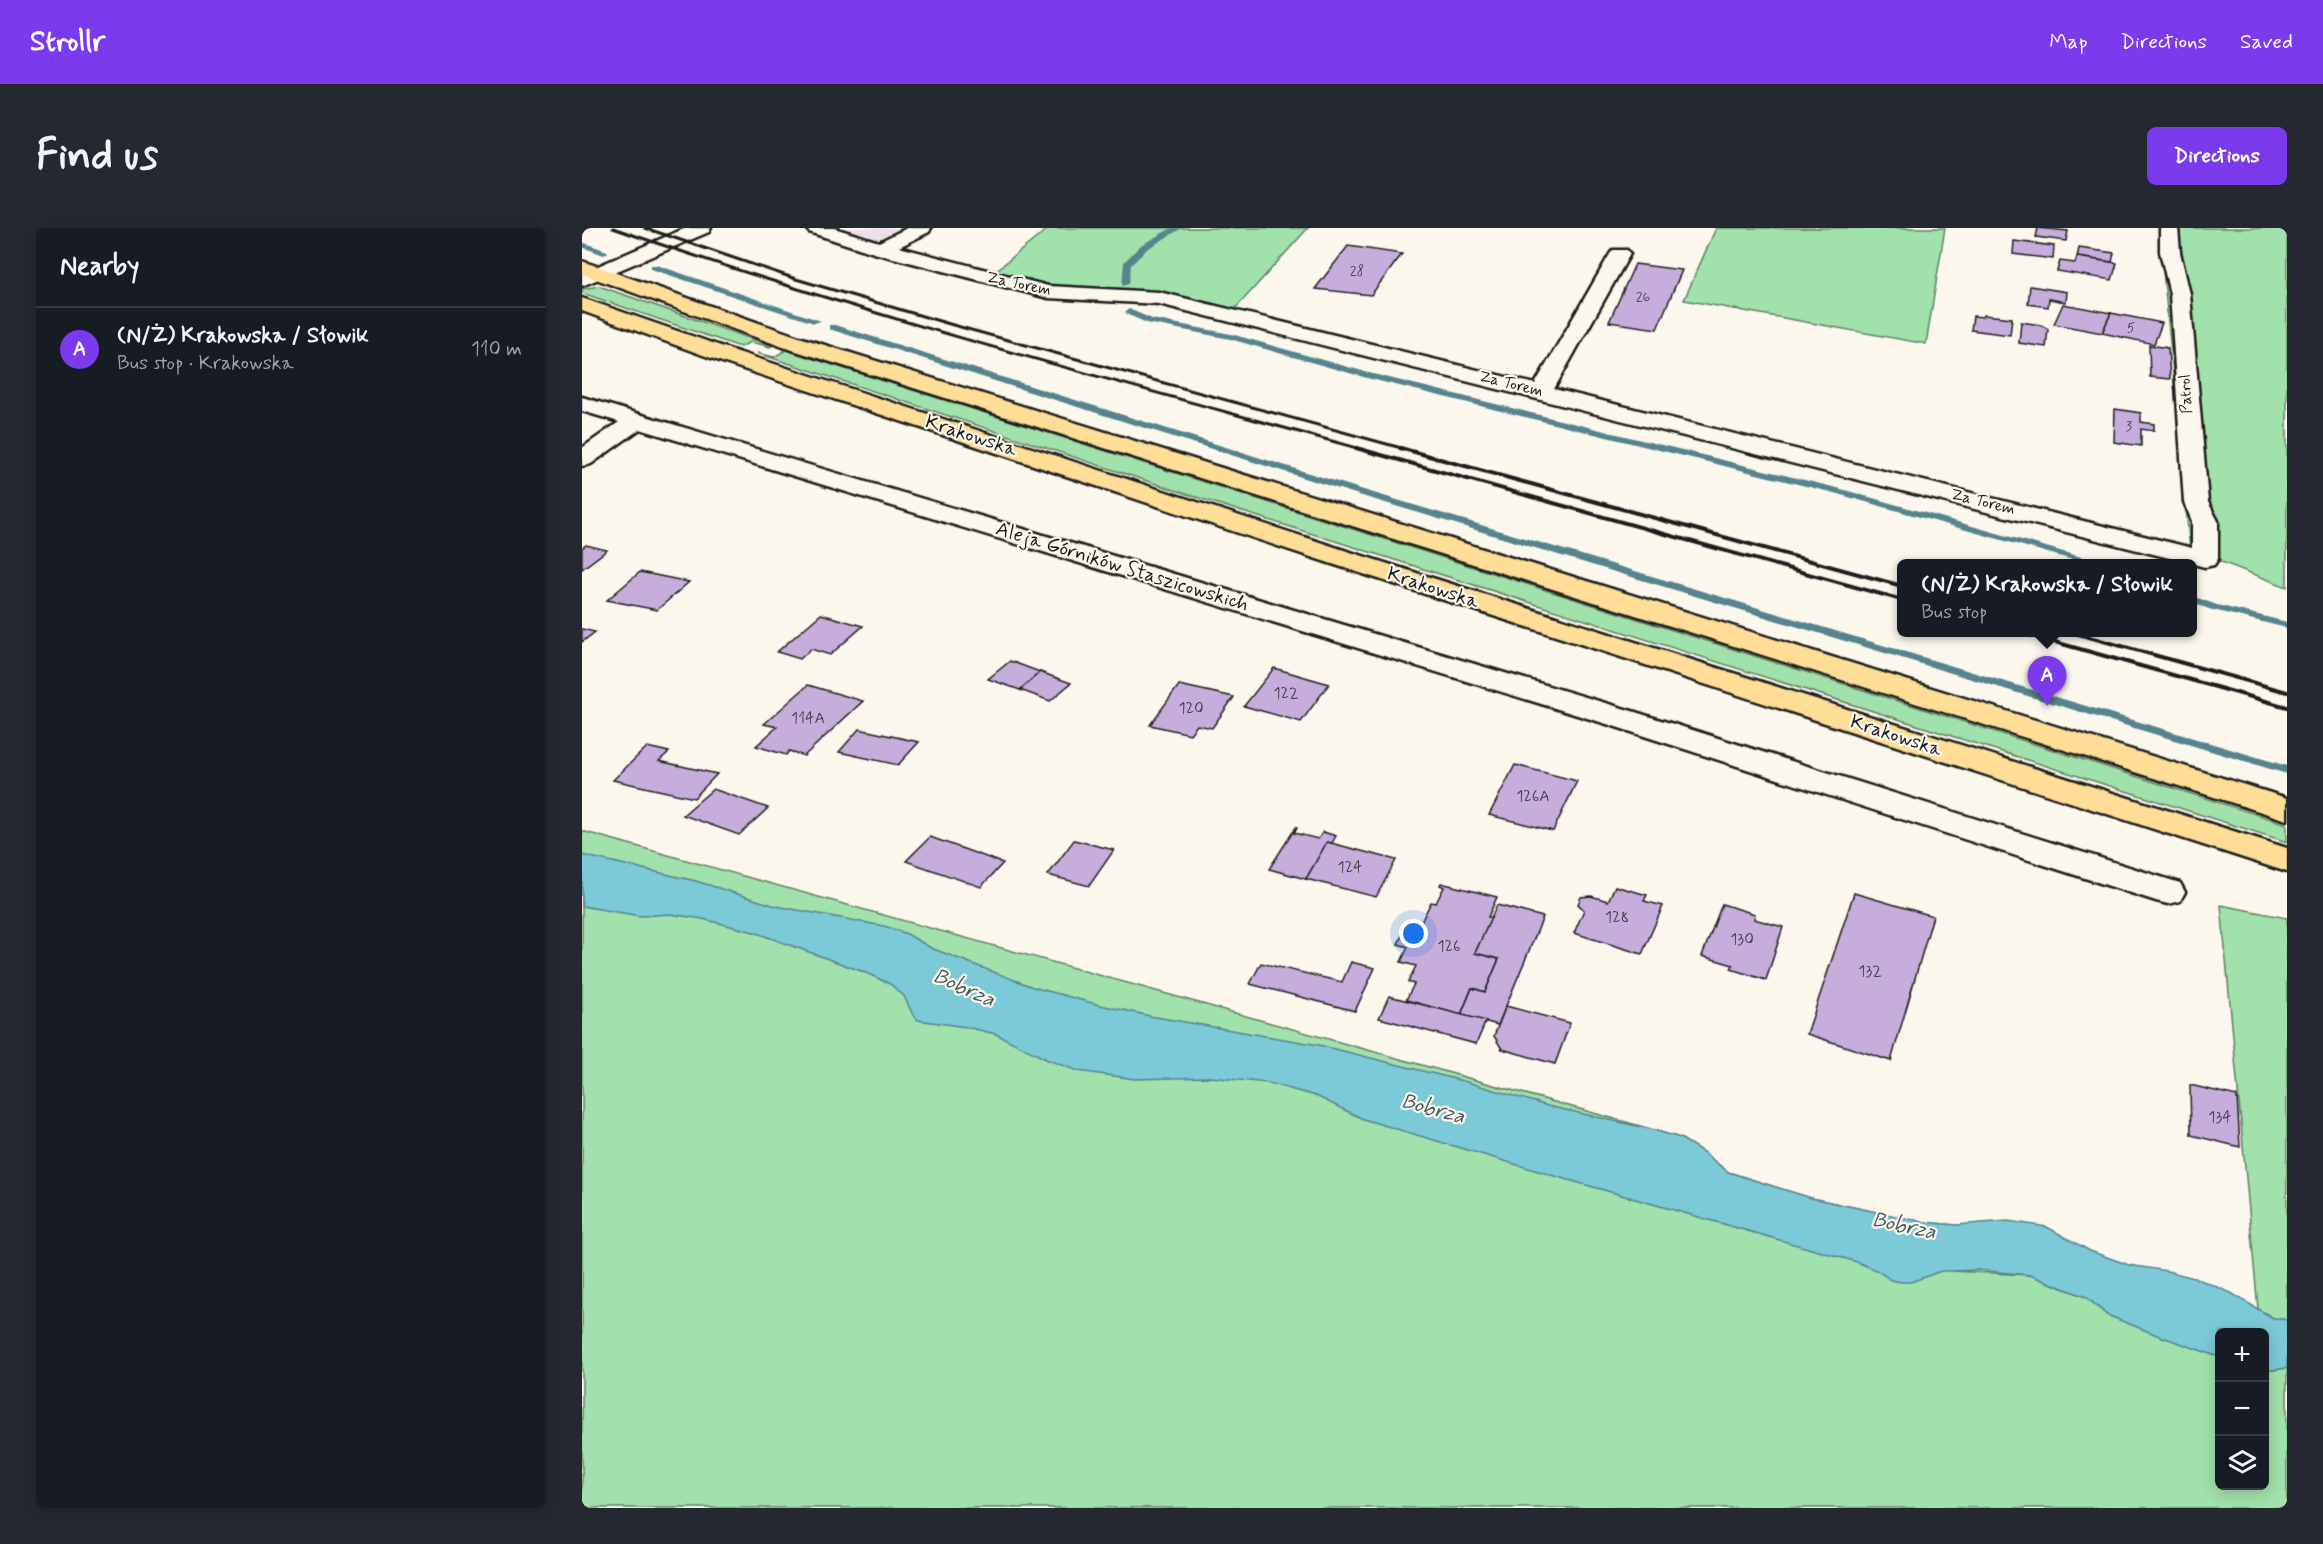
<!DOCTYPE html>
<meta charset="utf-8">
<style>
body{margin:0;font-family:Mynerve,sans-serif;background:#242831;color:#f1f3f6}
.controls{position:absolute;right:18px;bottom:18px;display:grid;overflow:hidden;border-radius:9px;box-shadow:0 3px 15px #0003}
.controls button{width:54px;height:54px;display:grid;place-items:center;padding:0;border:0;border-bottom:2px solid #363941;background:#171b24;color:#f1f3f6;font:30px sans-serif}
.you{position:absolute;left:832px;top:706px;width:21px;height:21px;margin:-15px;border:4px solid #fff;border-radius:50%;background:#1a73e8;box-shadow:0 0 0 9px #1a73e833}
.badge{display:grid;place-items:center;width:39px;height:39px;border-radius:50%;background:#7c3aed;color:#fff;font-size:20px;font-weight:700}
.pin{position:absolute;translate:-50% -50px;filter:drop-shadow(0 2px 3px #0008)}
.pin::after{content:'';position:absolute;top:32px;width:21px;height:18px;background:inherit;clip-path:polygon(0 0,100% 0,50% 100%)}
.popup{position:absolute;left:1315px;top:331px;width:300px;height:78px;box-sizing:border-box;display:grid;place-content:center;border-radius:9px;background:#171b24;filter:drop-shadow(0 2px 4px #0005);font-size:20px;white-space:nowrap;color:#9ea1a6}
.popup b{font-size:22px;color:#f1f3f6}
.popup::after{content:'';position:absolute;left:50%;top:100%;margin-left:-12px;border:12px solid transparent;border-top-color:#171b24}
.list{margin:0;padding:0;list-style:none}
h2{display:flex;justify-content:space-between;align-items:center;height:78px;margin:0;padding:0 24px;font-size:26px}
h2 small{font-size:20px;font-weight:400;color:#9ea1a6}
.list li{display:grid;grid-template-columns:39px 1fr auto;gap:18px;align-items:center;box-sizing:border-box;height:84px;padding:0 24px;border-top:2px solid #363941}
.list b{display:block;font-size:22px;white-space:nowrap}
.list p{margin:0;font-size:20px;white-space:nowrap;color:#9ea1a6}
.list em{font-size:20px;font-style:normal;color:#9ea1a6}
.icon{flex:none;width:33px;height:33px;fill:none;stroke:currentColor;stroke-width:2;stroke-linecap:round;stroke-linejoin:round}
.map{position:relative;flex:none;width:1705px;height:1280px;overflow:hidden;border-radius:9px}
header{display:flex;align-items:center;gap:36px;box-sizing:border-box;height:84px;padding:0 30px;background:#7c3aed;color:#fff}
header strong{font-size:28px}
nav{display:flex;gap:33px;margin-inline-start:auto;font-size:21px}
.intro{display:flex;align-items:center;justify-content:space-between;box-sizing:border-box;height:144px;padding:0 36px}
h1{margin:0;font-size:42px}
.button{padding:15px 27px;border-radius:9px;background:#7c3aed;color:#fff;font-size:21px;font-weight:700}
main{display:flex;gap:36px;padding:0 36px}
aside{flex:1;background:#171b24;border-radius:9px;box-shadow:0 3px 15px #0003}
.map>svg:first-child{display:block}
</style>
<header>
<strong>Strollr</strong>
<nav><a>Map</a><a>Directions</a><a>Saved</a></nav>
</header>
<div class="intro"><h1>Find us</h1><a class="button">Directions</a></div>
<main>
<aside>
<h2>Nearby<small></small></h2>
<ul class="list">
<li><span class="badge">A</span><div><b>(N/Ż) Krakowska / Słowik</b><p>Bus stop · Krakowska</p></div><em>110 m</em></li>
</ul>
</aside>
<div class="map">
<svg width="1705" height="1280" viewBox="0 0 1705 1280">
<rect width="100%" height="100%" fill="#fbf7ec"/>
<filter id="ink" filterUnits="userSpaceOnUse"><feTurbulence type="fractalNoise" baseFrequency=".0167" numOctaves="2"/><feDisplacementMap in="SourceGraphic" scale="12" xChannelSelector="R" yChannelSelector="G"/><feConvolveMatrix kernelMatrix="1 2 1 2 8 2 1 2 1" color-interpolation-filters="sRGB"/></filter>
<g filter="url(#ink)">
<polygon fill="#ebe1e7" points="258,0 322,0 302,14"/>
<g fill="#a1e1ab" stroke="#5e7e64" stroke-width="1.5">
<polygon points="467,0 726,0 653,81 575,64 468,59 411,45"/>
<polygon points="1134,0 1363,0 1344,116 1102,72"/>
<polygon points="1577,0 1705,0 1705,359 1608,322"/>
<polygon points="17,58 190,118 188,119 169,114 158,119 0,65 0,61"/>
<polygon points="204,122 1705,596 1705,614 620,271 175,125 192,129"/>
<polygon points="0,603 1069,901 1098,910 1121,924 1146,944 1229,970 1341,994 1374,997 1371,1043 1448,1047 1504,1069 1525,1087 1637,1129 1638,1258 1682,1258 1683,1143 1705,1140 1705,1280 0,1280"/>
<polygon points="1639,677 1705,690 1705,1092 1691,1090 1676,1081"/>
</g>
<polygon fill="#7bcad8" stroke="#55848d" stroke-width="1.5" points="0,627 114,653 194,678 302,698 325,706 349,720 451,759 514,776 568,788 737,817 885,854 966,878 1068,901 1098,910 1121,924 1146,944 1229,970 1341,994 1374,997 1426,993 1465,999 1508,1023 1547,1037 1585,1043 1616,1051 1649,1065 1691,1090 1705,1092 1705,1140 1683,1143 1682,1104 1638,1104 1637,1129 1575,1107 1525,1087 1504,1069 1448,1047 1396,1042 1371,1043 1359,1043 1329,1054 1319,1054 1309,1052 1294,1042 1275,1034 976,949 781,891 734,868 686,855 628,849 553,851 496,843 466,832 414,806 384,799 336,792 331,787 322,768 308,756 282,744 172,704 121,691 88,686 58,688 0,678"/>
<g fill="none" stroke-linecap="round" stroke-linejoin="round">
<g fill="#55848d" fill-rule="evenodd">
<polygon points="590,0 600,0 565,21 549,37 547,56 540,58 542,34 559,17"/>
<polygon points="0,14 25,23 26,25 22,27 0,19"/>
<polygon points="69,37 75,37 239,93 232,95 69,41"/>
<polygon points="547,81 570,91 649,106 791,146 1259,261 1524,336 1505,336 1252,265 785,150 648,111 565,95 544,86 543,84"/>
<polygon points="247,97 253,97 775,260 1705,538 1705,546 767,264 247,101"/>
<polygon points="1610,368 1635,377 1705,394 1705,400 1627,381 1610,375"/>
</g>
</g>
<g fill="#c6addc" stroke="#1c1c1c" stroke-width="1.5">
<polygon points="1456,0 1486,3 1484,13 1454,9"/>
<polygon points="1432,13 1472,18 1471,31 1431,26"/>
<polygon points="766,18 820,26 789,67 733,61"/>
<polygon points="1497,20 1532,25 1530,34 1495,29"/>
<polygon points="1495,29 1535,35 1530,52 1475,43 1478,33 1493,35"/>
<polygon points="1053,36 1100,42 1075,101 1027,94"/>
<polygon points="1448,58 1485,64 1484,74 1467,71 1466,79 1446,76"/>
<polygon points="1481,76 1529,85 1520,105 1472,96"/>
<polygon points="1529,85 1580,95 1572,116 1520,105"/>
<polygon points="1402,87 1430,90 1428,107 1389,102 1391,88 1401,89"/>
<polygon points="1439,94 1459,97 1466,101 1464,119 1437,115"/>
<polygon points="1567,117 1586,120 1588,151 1568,149"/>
<polygon points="1533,181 1559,185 1559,194 1572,196 1572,203 1559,201 1559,218 1532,214"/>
<polygon points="4,317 25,322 0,341 0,320"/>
<polygon points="58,344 107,354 75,382 25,372"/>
<polygon points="239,386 281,398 248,427 229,421 218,431 195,424"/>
<polygon points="0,401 13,404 0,414"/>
<polygon points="428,433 458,444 438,462 406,451"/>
<polygon points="692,440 747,456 719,494 662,478"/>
<polygon points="458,444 489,455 468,473 438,462"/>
<polygon points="226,457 281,473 222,528 207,523 204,527 174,518 195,499 182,496"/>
<polygon points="597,457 652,469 630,500 615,497 608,506 568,497"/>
<polygon points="277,501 337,514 316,537 257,524"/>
<polygon points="65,519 87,524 77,533 135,546 112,570 31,552"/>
<polygon points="933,537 995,553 971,603 907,587"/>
<polygon points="131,561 186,580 157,607 101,587"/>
<polygon points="714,599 715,600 712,605 736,611 741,604 754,608 750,615 745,614 724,651 687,641"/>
<polygon points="348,609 421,635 399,659 324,633"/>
<polygon points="492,612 532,622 507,658 466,647"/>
<polygon points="745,614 814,632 794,669 724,651"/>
<polygon points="859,655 915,669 906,689 910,690 893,725 917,731 903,764 890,760 879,787 824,772 832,756 826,754 834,738 819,734 826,719 816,716 824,699 835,702 849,674 854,675 862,659 858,657"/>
<polygon points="1033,658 1065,667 1062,673 1081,678 1060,726 992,705 1002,682 996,676 999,669 1009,668 1026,673"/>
<polygon points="1272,665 1351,688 1309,833 1225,806"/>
<polygon points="1140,676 1173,686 1172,691 1201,699 1184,752 1149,741 1151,737 1120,728"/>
<polygon points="915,677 961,689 916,797 879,787 890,760 903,764 917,731 893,725"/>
<polygon points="769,734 793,740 773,783 668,756 679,735 760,754"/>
<polygon points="807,768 904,793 894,816 797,790"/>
<polygon points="924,778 988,795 973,836 920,821 912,808"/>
<polygon points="1608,857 1655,868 1658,919 1609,907"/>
</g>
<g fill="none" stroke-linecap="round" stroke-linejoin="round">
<defs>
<g id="minor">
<polygon points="104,0 129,0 127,4 0,58 0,45"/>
<polygon points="225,0 252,0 297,14 325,0 349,0 347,4 317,19 466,58 577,64 953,156 1028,26 1031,22 1045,22 1048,26 972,161 1610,320 1610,293 1602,274 1588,66 1578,24 1578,0 1596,0 1598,24 1608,66 1626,274 1636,293 1636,331 1632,337 1623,339 577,76 466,70 292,25 227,4"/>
<polygon points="0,169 1050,483 1598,655 1603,664 1598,673 1586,676 1574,673 1028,497 58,201 9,236 0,238 0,220 37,194 0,183"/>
</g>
<g id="major">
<polygon points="0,33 217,109 1705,570 1705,592 201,119 0,46"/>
<polygon points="0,70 156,124 762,322 1705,620 1705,644 744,334 140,134 0,83"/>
</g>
</defs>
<use href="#minor" stroke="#1c1c1c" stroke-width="5"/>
<use href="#major" stroke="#1c1c1c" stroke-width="5"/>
<use href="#minor" fill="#fbf7ec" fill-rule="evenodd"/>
<use href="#major" fill="#fedd96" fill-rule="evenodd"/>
<g stroke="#1c1c1c" stroke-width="3">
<path d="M31,0C277,86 529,152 779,221"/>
<polyline points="63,0 214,51 371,97 823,221"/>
</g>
<g stroke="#1c1c1c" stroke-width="4">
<polyline points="774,220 1320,372"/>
<polyline points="818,220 1320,358"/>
<polyline points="1437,404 1705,479"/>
<polyline points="1489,404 1705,464"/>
</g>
</g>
</g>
<g text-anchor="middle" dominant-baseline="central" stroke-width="4.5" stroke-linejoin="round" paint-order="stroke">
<g font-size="14" fill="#46404c">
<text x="775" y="43">28</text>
<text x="1061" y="69">26</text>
<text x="1549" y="100">5</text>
<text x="1547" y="198">3</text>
</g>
<g font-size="16" fill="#1c1c1c" stroke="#fbf7ec">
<text transform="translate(437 56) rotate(12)">Za Torem</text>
<text transform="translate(929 156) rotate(14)">Za Torem</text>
<text transform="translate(1604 166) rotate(-93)">Patrol</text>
<text transform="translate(1401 274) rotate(14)">Za Torem</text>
</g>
<g font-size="16" fill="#46404c">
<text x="704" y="465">122</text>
<text x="609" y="480">120</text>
<text x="226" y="490">114A</text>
<text x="951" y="568">126A</text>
<text x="768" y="639">124</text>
<text x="1035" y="689">128</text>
<text x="1160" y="711">130</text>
<text x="867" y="718">126</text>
<text x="1288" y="743">132</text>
<text x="1638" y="889">134</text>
</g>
<g font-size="20" fill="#1c1c1c" stroke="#fbf7ec">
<text transform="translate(389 208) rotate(18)">Krakowska</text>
<text transform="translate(540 339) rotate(17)">Aleja Górników Staszicowskich</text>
<text transform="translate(851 360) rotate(18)">Krakowska</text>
<text transform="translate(1314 508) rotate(18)">Krakowska</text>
</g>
<g font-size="21" font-style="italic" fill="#3d595e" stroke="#fbf7ec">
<text transform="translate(382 760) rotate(24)">Bobrza</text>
<text transform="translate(851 881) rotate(15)">Bobrza</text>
<text transform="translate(1322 998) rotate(12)">Bobrza</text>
</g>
</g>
</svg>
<div class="controls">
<button>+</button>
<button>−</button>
<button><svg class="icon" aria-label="layers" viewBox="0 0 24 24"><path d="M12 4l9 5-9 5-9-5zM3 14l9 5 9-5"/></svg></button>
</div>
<div class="you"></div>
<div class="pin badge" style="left:1465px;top:478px">A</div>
<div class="popup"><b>(N/Ż) Krakowska / Słowik</b>Bus stop</div>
</div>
</main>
